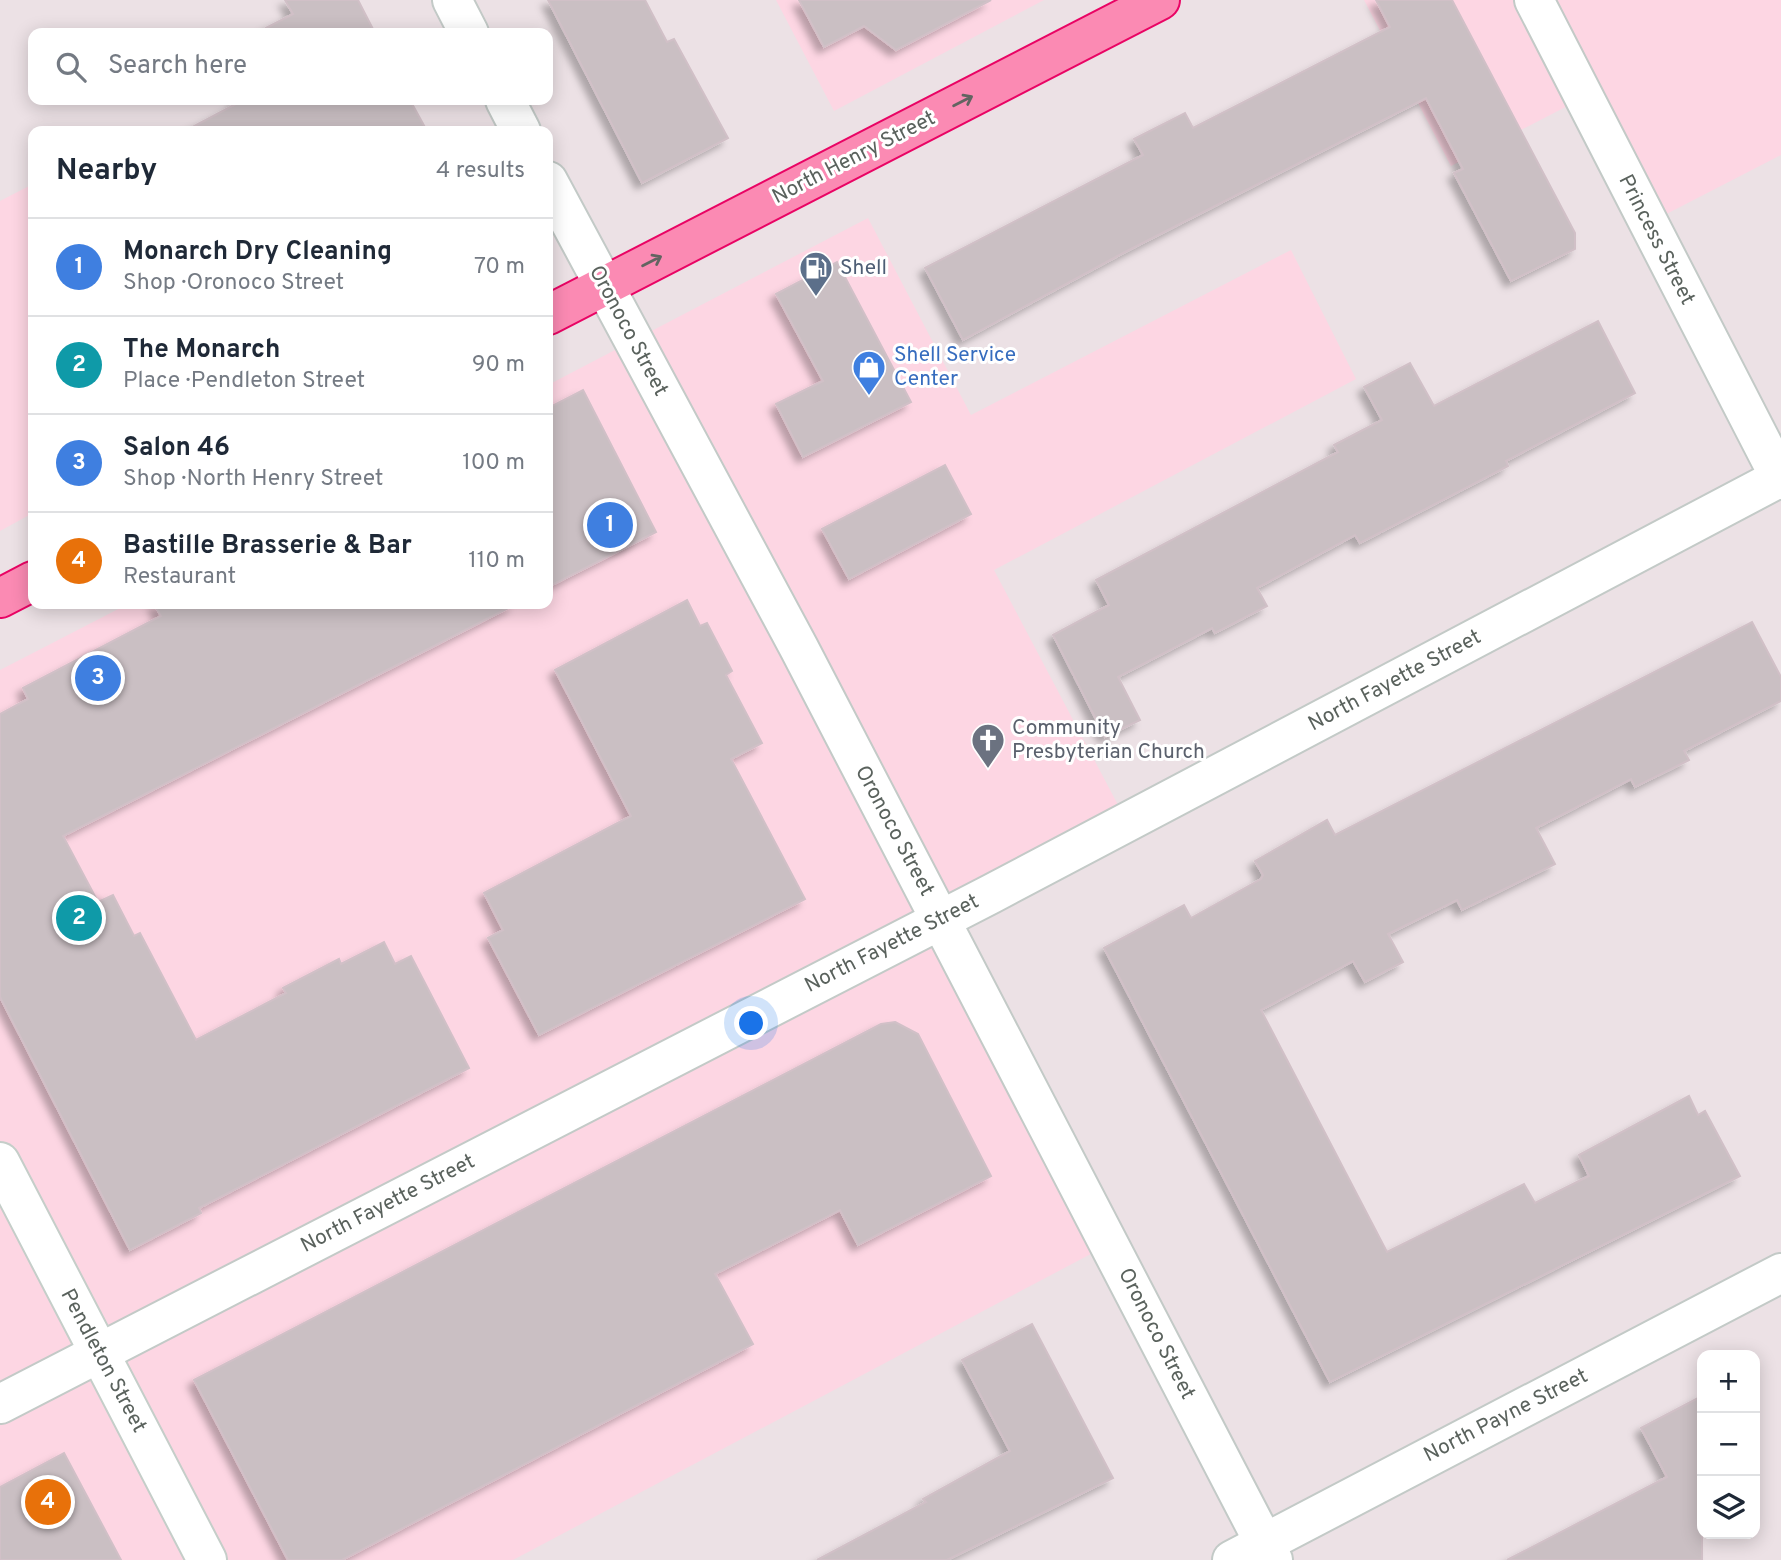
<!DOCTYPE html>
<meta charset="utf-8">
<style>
body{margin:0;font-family:Overpass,sans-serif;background:#f6f6f7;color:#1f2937}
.controls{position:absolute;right:21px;bottom:21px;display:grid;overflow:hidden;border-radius:14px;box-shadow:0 4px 18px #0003}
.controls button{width:63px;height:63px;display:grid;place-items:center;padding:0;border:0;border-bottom:2px solid #e0e1e3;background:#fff;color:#1f2937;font:35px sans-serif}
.you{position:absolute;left:752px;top:1024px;width:24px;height:24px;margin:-18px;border:5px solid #fff;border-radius:50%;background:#1a73e8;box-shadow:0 0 0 10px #1a73e833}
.badge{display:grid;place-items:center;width:46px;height:46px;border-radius:50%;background:#e02ee5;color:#fff;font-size:23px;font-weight:700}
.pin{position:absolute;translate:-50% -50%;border:4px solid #fff;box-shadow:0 2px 7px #0006}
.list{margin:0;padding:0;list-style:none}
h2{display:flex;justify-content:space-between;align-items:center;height:91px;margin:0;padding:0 28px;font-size:30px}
h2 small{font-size:23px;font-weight:400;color:#747a83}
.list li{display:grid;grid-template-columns:46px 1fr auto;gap:21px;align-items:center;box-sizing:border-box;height:98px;padding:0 28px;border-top:2px solid #e0e1e3}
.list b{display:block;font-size:26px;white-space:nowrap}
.list p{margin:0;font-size:23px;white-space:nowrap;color:#747a83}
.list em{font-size:23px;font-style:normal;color:#747a83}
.icon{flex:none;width:38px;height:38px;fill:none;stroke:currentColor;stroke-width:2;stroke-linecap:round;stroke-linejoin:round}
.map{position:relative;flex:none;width:1781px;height:1560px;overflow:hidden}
.search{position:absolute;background:#fff;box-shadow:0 4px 18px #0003;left:28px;top:28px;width:525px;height:77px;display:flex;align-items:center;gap:18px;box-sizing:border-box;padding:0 24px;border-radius:14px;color:#747a83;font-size:26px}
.panel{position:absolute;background:#fff;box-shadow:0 4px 18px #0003;left:28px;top:126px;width:525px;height:483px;border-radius:14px}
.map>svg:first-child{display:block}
</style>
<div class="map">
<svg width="1781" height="1560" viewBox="0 0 1781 1560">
<defs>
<filter id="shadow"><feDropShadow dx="-6" dy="6" stdDeviation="3.5" flood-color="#0004"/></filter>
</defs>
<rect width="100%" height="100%" fill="#ece1e5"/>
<g fill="#fdd6e3">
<polygon points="776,0 1044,0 834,111"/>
<polygon points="1364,0 1781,0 1781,155 1647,224 1581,99 1451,166"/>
<polygon points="33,184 33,513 0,531 0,201"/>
<polygon points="868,218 971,415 1291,250 1356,379 994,570 1127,822 937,922 1104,1247 513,1560 0,1560 0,670 128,604 548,604 548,385"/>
</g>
<g fill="#cabfc3" stroke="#d1c0c7" stroke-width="2" filter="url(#shadow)">
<polygon points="285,0 358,0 375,33 269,33 266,28 293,14"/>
<polygon points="548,0 645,0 667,42 674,39 728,138 642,183"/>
<polygon points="799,0 991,0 896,50 864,26 824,47"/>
<polygon points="1376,0 1452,0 1575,233 1575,249 1511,281 1454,173 1463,169 1426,98 1125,252 963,340 925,268 1143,155 1134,139 1185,113 1193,128 1390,27"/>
<polygon points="234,100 410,100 427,131 185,131 236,104"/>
<polygon points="837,262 911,402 803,457 776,404 823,381 776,294"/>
<polygon points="1598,321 1635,393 1506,461 1508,466 1360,543 1355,535 1257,588 1267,606 1215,633 1212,628 1118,677 1140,720 1105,737 1053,635 1109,605 1096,580 1338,452 1334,445 1382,420 1364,387 1410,363 1434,406"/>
<polygon points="583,390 656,532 548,587 548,408"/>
<polygon points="945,465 971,514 849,579 822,529"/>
<polygon points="687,600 700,626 707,623 732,671 726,675 762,743 731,759 805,899 539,1035 488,938 503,930 484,893 631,816 555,670"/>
<polygon points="154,604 516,604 63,836 98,902 113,895 134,936 140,933 196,1040 286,993 283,988 339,959 341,964 384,942 395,964 411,956 469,1068 199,1208 201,1213 130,1250 0,997 0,714 28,699 23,688 161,616"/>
<polygon points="1752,622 1781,677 1781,701 1684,751 1689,760 1635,787 1631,779 1536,828 1555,864 1462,910 1457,900 1388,934 1403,962 1365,982 1353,961 1261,1010 1387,1252 1524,1184 1535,1203 1589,1176 1579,1155 1689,1096 1698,1115 1705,1111 1740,1176 1330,1382 1104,948 1184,905 1191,918 1261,879 1263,875 1255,861 1327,820 1335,835"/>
<polygon points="895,1022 918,1034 991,1176 858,1245 840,1210 715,1274 753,1344 342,1560 288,1560 194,1380 881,1024"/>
<polygon points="1032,1324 1113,1478 947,1560 817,1560 926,1502 923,1499 1010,1451 962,1360"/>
<polygon points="1702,1396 1702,1560 1507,1560 1667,1477 1641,1428"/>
<polygon points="64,1453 121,1560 0,1560 0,1487"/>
</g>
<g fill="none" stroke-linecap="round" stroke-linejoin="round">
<defs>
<g id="street">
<polyline points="452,0 469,33"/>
<polyline points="1534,0 1781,480"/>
<polyline points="505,100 521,131"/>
<polyline points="548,181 799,648 1273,1560"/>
<polyline points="0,1404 991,894 1781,477"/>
<polyline points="1232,1560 1781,1273"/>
</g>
<polyline id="secondary" points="0,1162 207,1560"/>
<g id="highway">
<polyline points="548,315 1160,0"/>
<polyline points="0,598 33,581"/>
</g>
</defs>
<use href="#street" stroke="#c3cac7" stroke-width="42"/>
<use href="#secondary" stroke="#c5cec9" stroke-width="42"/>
<use href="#highway" stroke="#e90464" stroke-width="42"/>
<use href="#street" stroke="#fff" stroke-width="38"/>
<use href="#secondary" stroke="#fff" stroke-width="38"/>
<use href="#highway" stroke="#fb8ab3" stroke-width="38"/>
</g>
<defs><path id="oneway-shaft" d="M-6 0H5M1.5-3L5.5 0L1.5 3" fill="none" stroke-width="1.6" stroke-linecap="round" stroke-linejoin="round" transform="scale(1.75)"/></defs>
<g stroke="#626461">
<use href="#oneway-shaft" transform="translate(963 101) rotate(-27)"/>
<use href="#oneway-shaft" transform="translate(652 261) rotate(-27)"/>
</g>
<defs>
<symbol id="fuel-pin" viewBox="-11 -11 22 30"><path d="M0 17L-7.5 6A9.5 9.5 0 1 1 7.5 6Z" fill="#5c6f8a" stroke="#fff"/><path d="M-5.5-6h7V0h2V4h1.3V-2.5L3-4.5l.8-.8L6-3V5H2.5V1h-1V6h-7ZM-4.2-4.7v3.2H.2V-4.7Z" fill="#fff"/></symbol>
<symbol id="shop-pin" viewBox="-11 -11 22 30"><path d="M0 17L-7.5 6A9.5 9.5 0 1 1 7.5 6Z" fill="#3f7fe0" stroke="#fff"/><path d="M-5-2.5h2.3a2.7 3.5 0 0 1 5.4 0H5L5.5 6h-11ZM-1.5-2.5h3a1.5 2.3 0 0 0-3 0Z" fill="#fff"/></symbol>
<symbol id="church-pin" viewBox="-11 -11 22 30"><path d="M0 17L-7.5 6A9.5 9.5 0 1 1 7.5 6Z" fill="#6b7280" stroke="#fff"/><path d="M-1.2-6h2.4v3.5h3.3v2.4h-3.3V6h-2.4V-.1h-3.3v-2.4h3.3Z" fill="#fff"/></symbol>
</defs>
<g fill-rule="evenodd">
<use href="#fuel-pin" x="797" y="249" width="38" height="52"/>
<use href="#shop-pin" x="850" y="348" width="38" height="52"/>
<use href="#church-pin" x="969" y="721" width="38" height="52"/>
</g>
<g text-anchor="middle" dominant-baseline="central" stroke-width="6" stroke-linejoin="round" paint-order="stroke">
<g font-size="21" fill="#5a625d" stroke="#fff">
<text transform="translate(854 158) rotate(-27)">North Henry Street</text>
<text transform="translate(1656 240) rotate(63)">Princess Street</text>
<text transform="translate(628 331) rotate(62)">Oronoco Street</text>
<text transform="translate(1395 681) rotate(-28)">North Fayette Street</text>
<text transform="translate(894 831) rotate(62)">Oronoco Street</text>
<text transform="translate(892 944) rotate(-27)">North Fayette Street</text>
<text transform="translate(388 1204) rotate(-27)">North Fayette Street</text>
<text transform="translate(1156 1334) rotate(63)">Oronoco Street</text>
<text transform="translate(103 1361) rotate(62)">Pendleton Street</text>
<text transform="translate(1506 1416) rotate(-27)">North Payne Street</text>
</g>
<g font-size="21" fill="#4e5e75" stroke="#fff" text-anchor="start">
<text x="840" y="268">Shell</text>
</g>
<g font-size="21" fill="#366cbe" stroke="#fff" text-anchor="start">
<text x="894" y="355">Shell Service<tspan x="894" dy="24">Center</tspan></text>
</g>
<g font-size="21" fill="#5b616d" stroke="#fff" text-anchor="start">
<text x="1012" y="728">Community<tspan x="1012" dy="24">Presbyterian Church</tspan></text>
</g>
</g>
</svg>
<div class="controls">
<button>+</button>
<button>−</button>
<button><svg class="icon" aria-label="layers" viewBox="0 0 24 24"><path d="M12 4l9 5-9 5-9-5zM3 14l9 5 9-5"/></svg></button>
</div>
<div class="you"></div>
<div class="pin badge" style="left:610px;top:525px;background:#3f7fe0">1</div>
<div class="pin badge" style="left:79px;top:918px;background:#0f9aa8">2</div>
<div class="pin badge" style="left:98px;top:678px;background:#3f7fe0">3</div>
<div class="pin badge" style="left:48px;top:1502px;background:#e8710a">4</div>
<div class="search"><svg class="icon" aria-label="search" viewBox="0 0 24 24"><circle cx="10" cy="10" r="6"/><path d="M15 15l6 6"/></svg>Search here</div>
<section class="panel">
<h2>Nearby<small>4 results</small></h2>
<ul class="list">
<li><span class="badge" style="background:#3f7fe0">1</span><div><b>Monarch Dry Cleaning</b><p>Shop · Oronoco Street</p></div><em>70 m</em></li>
<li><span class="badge" style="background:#0f9aa8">2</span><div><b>The Monarch</b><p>Place · Pendleton Street</p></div><em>90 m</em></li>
<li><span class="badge" style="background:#3f7fe0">3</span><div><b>Salon 46</b><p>Shop · North Henry Street</p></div><em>100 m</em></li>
<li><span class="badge" style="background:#e8710a">4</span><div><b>Bastille Brasserie &amp; Bar</b><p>Restaurant</p></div><em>110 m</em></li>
</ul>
</section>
</div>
